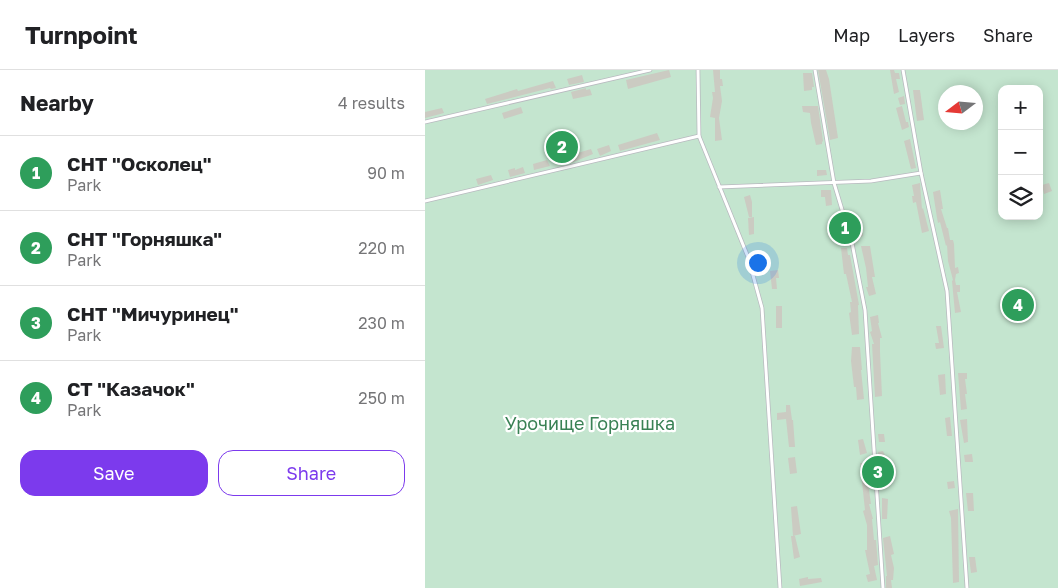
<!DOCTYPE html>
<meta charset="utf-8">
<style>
body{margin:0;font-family:"Golos Text",sans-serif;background:#f6f6f6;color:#202124}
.controls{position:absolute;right:15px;top:15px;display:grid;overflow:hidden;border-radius:10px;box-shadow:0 2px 12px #0003}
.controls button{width:45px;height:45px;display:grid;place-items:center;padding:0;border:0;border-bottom:1px solid #e0e0e0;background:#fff;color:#202124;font:25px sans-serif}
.compass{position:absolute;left:513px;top:15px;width:45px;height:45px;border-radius:50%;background:#fff;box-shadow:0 2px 12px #0003;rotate:254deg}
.you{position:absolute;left:332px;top:192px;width:18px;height:18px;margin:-12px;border:4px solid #fff;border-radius:50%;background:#1a73e8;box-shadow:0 0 0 8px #1a73e833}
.badge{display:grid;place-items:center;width:32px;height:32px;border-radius:50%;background:#7c3aed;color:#fff;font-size:16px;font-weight:700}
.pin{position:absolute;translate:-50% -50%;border:2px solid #fff;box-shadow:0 1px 5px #0006}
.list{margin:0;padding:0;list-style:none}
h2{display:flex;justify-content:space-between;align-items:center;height:65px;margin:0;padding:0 20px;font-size:21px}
h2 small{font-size:16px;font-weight:400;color:#757577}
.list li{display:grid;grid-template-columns:32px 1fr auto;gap:15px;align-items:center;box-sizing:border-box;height:75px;padding:0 20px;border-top:1px solid #e0e0e0}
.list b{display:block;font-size:19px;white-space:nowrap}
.list p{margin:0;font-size:16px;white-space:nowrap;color:#757577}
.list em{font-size:16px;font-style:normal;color:#757577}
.actions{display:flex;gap:10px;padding:15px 20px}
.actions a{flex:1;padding:11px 0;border:1px solid #7c3aed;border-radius:15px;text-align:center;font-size:18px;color:#7c3aed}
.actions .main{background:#7c3aed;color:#fff}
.icon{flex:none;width:28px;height:28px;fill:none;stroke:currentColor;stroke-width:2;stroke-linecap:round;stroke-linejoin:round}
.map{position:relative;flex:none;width:633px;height:518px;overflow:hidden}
header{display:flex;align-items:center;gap:30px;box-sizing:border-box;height:70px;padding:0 25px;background:#fff;border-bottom:1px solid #e0e0e0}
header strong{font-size:24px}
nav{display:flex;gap:28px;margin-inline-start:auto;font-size:18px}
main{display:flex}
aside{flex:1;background:#fff}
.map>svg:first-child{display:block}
</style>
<header>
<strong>Turnpoint</strong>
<nav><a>Map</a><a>Layers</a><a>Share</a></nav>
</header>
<main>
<aside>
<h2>Nearby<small>4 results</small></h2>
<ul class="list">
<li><span class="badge" style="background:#2e9e5b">1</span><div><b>СНТ &quot;Осколец&quot;</b><p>Park</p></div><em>90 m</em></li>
<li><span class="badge" style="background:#2e9e5b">2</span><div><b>СНТ &quot;Горняшка&quot;</b><p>Park</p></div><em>220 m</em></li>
<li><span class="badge" style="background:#2e9e5b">3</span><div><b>СНТ &quot;Мичуринец&quot;</b><p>Park</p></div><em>230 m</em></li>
<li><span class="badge" style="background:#2e9e5b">4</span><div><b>СТ &quot;Казачок&quot;</b><p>Park</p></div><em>250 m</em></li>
</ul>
<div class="actions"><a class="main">Save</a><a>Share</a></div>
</aside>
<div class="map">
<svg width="633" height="518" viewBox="0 0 633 518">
<rect width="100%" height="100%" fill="#eeefe6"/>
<path fill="#c4e5cf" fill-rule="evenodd" d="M0,0H633V518H0ZM577,19H614V146H577ZM520,22H550V52H520Z"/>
<g fill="#cbcbc2">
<polygon points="244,0 246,7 203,19 201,10"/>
<polygon points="288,0 295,0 295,9 297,9 298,16 295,16 297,31 294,48 297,70 290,71 290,48 285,47 288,28 287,22 290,22"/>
<polygon points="393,0 401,0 404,9 413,68 405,70"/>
<polygon points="465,0 469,0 470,3 474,3 475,9 471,9 474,22 469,24"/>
<polygon points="378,3 387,3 389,17 387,17 387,20 379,21"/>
<polygon points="157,5 159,12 144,15 142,9"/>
<polygon points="128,11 131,18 126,19 125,18 62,34 60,29 92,19 93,21"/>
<polygon points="161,18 161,20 165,19 167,25 148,29 146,22"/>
<polygon points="488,20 495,20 499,50 492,51"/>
<polygon points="479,26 480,34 475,35 473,28"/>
<polygon points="377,36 393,36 398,71 397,72 397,74 391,75 386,53 385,43 378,42"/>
<polygon points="477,36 481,52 483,52 484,57 477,60 471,38"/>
<polygon points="96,37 98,43 79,49 77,43"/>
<polygon points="17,38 19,43 0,48 0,42"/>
<polygon points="232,63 235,70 195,81 193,75"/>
<polygon points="485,69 491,98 486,99 479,71"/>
<polygon points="184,75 186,81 175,86 172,79"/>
<polygon points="166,79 168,84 146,93 146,91 135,94 133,89"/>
<polygon points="122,90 125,96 109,100 108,94"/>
<polygon points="98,97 100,103 85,107 83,100 90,98 90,100"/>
<polygon points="392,100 401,100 402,105 392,106"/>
<polygon points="66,105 68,110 53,115 51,109"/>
<polygon points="495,113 497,139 498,138 504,161 497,163 491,132 488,133 487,126 489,126 487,115"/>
<polygon points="624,113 627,121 619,124 617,115"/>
<polygon points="396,120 406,120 407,135 401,136 400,127 396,127"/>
<polygon points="515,120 518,139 516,139 522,158 523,158 525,170 528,170 529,174 530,198 533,197 534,203 531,204 530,210 531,215 535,215 535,222 532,222 536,242 530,243 527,211 528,210 523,191 522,175 521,176 515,152 513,153 512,148 508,122"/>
<polygon points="325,125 327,132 327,147 324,147 319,127"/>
<polygon points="329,147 329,164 324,165 323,148"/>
<polygon points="433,148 435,161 437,161 438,166 429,168 424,151 426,151 426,149"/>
<polygon points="409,152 417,152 422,169 413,171 410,159"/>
<polygon points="436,176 445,176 450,207 447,207 451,224 444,226 441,217 443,217 441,198"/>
<polygon points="416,178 422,178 423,185 425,185 434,235 433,235 434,264 427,265 424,243 426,242 425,232 427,232 421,204 419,204"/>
<polygon points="353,200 354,208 351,208 352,219 347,219 345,201"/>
<rect x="351" y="236" width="6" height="22"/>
<polygon points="453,245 454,253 453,253 457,268 455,268 455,282 457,326 450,327 447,274 449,274 445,262 447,261 445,247"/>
<polygon points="511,256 516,256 519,278 511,279 510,273 514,273"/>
<polygon points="427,277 435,277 437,300 436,300 439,329 432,330 431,317 429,317 426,291"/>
<polygon points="533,303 542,303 542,309 540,309 542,324 540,324 542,339 536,340"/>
<polygon points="520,304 521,324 515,325 513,305"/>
<polygon points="361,335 365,335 367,350 368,350 370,377 364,377 361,349 352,350 352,343 361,342"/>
<polygon points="525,347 527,366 522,366 520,348"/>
<polygon points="542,349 543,372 539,373 535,350"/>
<polygon points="453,364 459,364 460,372 454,372"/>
<polygon points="438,369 442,383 435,385 433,370"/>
<polygon points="458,381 461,388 461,411 455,411 453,382"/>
<polygon points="547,384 548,392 540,392 539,385"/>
<polygon points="370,387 372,403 365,404 363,388"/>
<polygon points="435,393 442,393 441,400 446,434 444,434 448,449 447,449 449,470 451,470 453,495 449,496 452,510 443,512 441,505 445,504 440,480 442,480 442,455 438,441 440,440"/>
<polygon points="529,411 530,418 523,419 522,412"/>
<polygon points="541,423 548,423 549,441 543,441"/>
<polygon points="457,428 463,429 462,449 457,449"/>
<polygon points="372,436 376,464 368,466 366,437"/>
<polygon points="533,439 534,512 528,513 526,448 524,441"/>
<polygon points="366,466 370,466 375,487 369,489"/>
<polygon points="465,466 469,484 466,485 469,498 468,510 466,510 467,518 461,518 461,506 462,506 458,468"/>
<polygon points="544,487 550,487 552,502 546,503"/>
<polygon points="383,507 383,509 396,508 397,512 375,516 374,509"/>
</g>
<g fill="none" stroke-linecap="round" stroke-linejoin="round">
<defs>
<g id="lane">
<polyline points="273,0 274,66 323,187 337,238 355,518"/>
<polyline points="390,0 409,113 427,173 440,240 458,518"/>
<polyline points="478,0 496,103 522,221 542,518"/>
<polyline points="0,52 225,0"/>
<polyline points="294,117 446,111 496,103"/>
<polyline points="0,131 274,66"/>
</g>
</defs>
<use href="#lane" stroke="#b8b9bf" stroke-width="4.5"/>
<use href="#lane" stroke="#fff" stroke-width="3"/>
</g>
<g text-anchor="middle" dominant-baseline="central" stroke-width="4.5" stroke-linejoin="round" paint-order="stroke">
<g font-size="18" fill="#398154" stroke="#fff">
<text x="165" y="353">Урочище Горняшка</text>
</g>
</g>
</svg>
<div class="controls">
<button>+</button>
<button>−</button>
<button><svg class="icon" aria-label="layers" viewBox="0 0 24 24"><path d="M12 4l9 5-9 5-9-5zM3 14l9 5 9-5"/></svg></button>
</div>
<svg class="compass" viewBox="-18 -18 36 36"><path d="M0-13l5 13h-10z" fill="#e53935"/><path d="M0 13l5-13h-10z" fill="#757577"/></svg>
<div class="you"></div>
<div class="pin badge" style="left:420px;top:158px;background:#2e9e5b">1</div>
<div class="pin badge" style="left:137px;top:77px;background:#2e9e5b">2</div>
<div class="pin badge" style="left:453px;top:402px;background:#2e9e5b">3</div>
<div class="pin badge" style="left:593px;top:235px;background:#2e9e5b">4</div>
</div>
</main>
